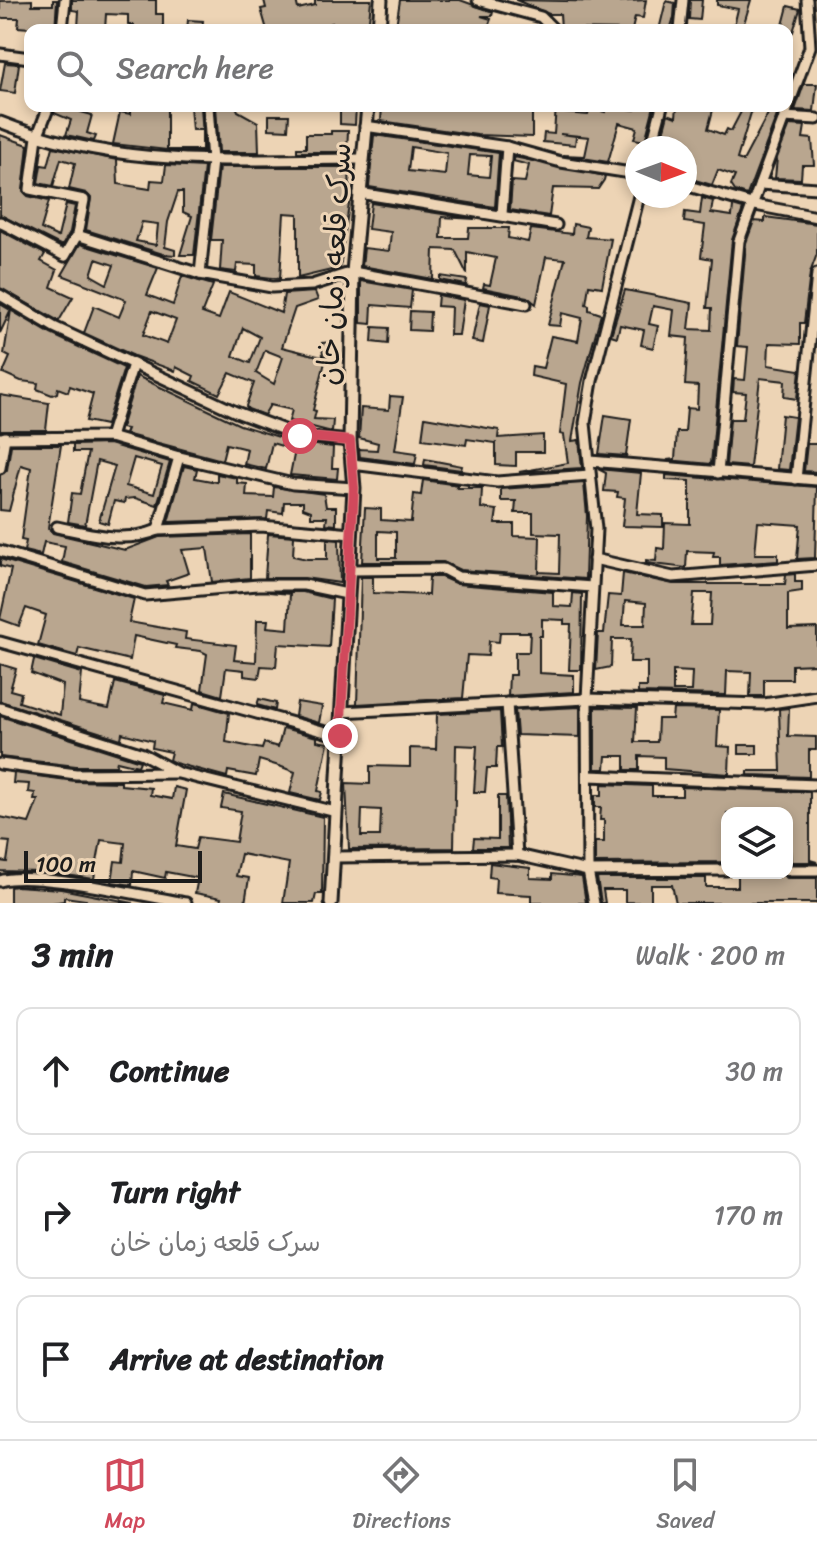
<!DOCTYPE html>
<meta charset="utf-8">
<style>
body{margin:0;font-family:Sriracha,"Playpen Sans Arabic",sans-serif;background:#f2f2f2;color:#202124}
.controls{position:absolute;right:24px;bottom:24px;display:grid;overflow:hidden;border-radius:16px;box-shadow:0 4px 12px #0003}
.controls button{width:72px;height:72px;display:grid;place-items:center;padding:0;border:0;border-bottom:2px solid #e0e0e0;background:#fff;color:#202124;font:40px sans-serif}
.compass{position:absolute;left:625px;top:136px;width:72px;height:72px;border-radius:50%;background:#fff;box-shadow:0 4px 12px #0003;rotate:91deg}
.scale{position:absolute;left:24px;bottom:20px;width:178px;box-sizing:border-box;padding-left:8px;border:4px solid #1c1c1c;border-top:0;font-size:22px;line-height:28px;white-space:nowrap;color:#1c1c1c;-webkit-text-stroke:6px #edd4b5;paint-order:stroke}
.stop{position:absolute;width:24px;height:24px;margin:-18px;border:6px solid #d1495b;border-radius:50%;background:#fff}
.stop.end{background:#d1495b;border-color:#fff;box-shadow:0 2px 8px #0008}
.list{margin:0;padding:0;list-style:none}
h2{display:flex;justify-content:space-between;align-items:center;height:104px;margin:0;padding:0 32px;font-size:34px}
h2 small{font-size:26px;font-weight:400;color:#757577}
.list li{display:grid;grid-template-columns:52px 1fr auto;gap:24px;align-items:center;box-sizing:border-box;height:128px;margin:0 16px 16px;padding:0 16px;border:2px solid #e0e0e0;border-radius:16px}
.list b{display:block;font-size:30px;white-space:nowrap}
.list p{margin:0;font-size:26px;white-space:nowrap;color:#757577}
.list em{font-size:26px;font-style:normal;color:#757577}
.icon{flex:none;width:44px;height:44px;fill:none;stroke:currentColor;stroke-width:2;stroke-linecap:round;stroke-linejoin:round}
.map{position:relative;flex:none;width:817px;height:903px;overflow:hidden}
.search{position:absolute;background:#fff;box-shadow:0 4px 12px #0003;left:24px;right:24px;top:24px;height:88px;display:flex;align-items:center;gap:20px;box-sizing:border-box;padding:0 28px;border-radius:16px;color:#757577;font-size:30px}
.sheet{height:536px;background:#fff}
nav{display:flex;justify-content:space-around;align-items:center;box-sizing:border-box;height:112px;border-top:2px solid #e0e0e0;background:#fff;font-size:22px;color:#757577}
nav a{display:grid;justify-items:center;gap:4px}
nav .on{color:#d1495b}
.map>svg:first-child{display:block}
</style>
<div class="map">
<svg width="817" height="903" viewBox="0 0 817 903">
<rect width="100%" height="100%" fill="#edd4b5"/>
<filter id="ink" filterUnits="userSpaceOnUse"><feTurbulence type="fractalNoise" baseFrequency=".0125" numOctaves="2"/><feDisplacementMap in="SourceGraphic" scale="16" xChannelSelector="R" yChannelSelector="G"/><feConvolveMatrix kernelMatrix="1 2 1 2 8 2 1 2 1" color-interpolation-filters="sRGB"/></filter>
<g filter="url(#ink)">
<g fill="#b9a68f" stroke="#1c1c1c" stroke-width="2" fill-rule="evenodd">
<polygon points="32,0 32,5 53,5 53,0 57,0 55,30 18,27 19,18 0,18 0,1"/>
<polygon points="72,0 156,0 156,14 163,14 163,30 134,30 134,25 128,25 128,15 106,14 105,30 78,28 79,11 72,10"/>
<polygon points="264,0 296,0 298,9 315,5 315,0 371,0 368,30 332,30 332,23 305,30 267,30 261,9 266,8"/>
<polygon points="400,0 460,0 493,12 492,16 481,16 491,19 487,30 421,30 396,26"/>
<polygon points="516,0 613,2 646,0 643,18 635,17 632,30 561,29 560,14 549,14"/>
<polygon points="690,0 702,0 700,20 689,19"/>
<polygon points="717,0 751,0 742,30 733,30 738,9 717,5"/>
<polygon points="666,1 675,3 674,17 670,30 659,30"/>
<polygon points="788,6 800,9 793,32 782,29"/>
<polygon points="188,20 203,21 202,30 187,30"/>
<polygon points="5,63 19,64 15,93 0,91"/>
<polygon points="804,84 817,84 814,111 795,110"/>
<polygon points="56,106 83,106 81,112 92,115 87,133 96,136 94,141 66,135 71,120 54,113"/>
<polygon points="131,106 167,106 167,150 113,144 120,112 131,114"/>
<polygon points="190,106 201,106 204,152 168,150 202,150 202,130 192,130"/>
<polygon points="216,106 236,106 238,111 258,122 259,152 219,152"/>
<polygon points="340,106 356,106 355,125 340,124"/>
<polygon points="382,106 532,108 532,137 477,135 381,121"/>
<polygon points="556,106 566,106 565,113 588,115 590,108 605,112 606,106 635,110 636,106 654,106 645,141 634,139 637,128 619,123 608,162 563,155 585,156 589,137 560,134 576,136 575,145 543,142 544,133 554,134"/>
<polygon points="677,106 714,106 708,129 724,135 727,129 731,131 744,106 753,106 737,159 743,161 770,110 779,110 747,195 735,191 731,185 735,176 718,170 712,185 688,178 695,162 685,159 685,148 659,148 668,114 676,117"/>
<polygon points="269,115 289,115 288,130 269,129"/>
<polygon points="790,125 805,126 803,138 812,139 814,165 802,165 801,179 775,178 777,158"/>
<polygon points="331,131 348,131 347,152 297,152 297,148 306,148 306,134 331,134"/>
<polygon points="0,135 28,145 23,191 28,196 49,201 41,229 58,237 66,204 75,206 70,232 62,246 0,215"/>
<path d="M374,135L499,153L495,207L369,187ZM411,147L447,153L445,175L408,171ZM470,155L491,156L489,177L468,175Z"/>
<path d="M53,147L117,160L118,184L150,189L151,180L164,181L166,165L204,167L194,255H180L192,216L183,212V192H178L168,222L165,247L175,250V255L163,254L86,230L91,198L86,193L69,189L75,163L61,159L53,186L38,183L41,165L48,166ZM142,222L158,224L156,245L136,241Z"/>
<polygon points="514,157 605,176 604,180 598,189 553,188 549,216 510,210 512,181 525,182 529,165 513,161"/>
<polygon points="219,167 349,167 350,197 340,268 298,278 298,214 284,213 280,279 256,276 256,265 237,264 236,272 220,270 222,240 211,240"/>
<polygon points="702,198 713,201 711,213 732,216 733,206 743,209 732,240 711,464 667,460 675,459 677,432 685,432 687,408 697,409 698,386 685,385 688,338 671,336 674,310 653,306 649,324 658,326 653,348 641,345 644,330 620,325 617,337 611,335 625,290 692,303 689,329 711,330 712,308 707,308 712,259 701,257 705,225 684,222 685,212 700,214"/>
<polygon points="371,203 475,219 442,217 441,238 468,238 469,228 509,228 508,238 528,242 531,229 572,234 573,224 588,227 586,237 611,239 602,287 589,285 586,304 589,305 589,310 601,314 582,383 572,441 579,440 582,468 519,472 568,463 564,435 560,434 566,384 531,376 532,366 543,368 551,336 578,341 582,318 562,313 560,326 548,325 565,259 546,257 536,304 527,297 483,288 484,284 490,285 496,258 467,252 467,274 455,250 434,249 433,279 362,266 364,248 389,251 391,232 368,229"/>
<polygon points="765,217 817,224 817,254 810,273 804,323 800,323 800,344 769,343 768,365 800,370 797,399 784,397 785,381 760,378 750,467 726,465 730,419 743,419 746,393 733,392 734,379 745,380 748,347 737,346 746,243 754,221 765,222"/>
<polygon points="0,230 45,254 41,261 57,270 51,287 73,297 59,321 0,288"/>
<path d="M80,244L158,268L147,295L173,305L182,276L213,285L202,313L219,319L229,292L281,313L284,294L315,292L318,300L295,308L282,347L326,358L313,410L316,411L314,419L333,420L332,432L289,421L292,410L270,405L264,415L248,409L246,406L254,383L230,373L219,394L192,381L194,376L176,367L175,371L134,356L84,333L94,306L119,317L126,300L62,275ZM96,259L114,265L107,284L91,275ZM152,311L176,320L167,344L143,335ZM243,328L260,337L250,363L233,356ZM265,350L283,357L274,384L256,373Z"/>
<polygon points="440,276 467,280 466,285 440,280"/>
<polygon points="361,281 412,290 410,308 372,305 371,324 361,323"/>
<polygon points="438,295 464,300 459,335 450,335 451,307 437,306"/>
<polygon points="480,303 490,305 483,343 472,341"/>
<polygon points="0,304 51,334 124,368 106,425 86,421 93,394 70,386 68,392 58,388 57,393 52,395 37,389 38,383 21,381 3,373 10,357 4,354 11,310 0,333"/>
<polygon points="410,311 430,312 429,331 409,330"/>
<polygon points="373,327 389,328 388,344 372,342"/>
<polygon points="332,342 332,355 323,356 322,343"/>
<polygon points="137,376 240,425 298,443 333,447 332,468 338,468 337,479 290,475 295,450 272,443 266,469 244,464 247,449 226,444 222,460 125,434 127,429 121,428"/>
<polygon points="0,395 49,403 46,430 0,430"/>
<polygon points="390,396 403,397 395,450 417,453 415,464 360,457 359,449 377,450 378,443 359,438 361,408 389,410"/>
<polygon points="605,415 631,419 626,456 599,454"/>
<polygon points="782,415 795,417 789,470 777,469"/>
<polygon points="425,417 499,430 498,438 543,435 543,452 516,452 516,466 496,465 496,443 467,439 466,445 422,439"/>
<path d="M109,444L170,462L157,505L135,498L125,499L124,503L114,501L108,524L99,521L115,466L97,461L85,525L68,522L72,493L80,494L88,452H73V445ZM134,458L162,466L154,494L126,486Z"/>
<polygon points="807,444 817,444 817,472 804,471"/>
<polygon points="11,445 61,445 48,528 53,533 125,550 159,537 250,534 250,578 212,582 207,548 182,550 189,573 166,581 168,585 146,587 62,562 65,546 44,542 41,555 24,551 26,541 21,540 31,468 21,465 9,511 0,510 0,475 7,470"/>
<polygon points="425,459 462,466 461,470 424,465"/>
<polygon points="184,466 197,469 195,478 217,482 217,474 237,478 237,483 247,484 246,496 273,497 274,487 324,494 326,507 336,507 336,525 326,524 327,517 311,517 311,511 303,508 303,502 284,502 283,513 268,511 267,519 168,522"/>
<polygon points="598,469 641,473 637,514 663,515 663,527 622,526 625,498 617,497 618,492 604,491 606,473"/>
<polygon points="666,475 817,487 815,558 797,559 800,525 758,522 755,554 778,554 778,561 720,565 720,557 713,557 714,552 687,551 686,568 646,563 646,560 656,561 657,548 664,549 665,523 690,524 690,481 666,480"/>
<path d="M423,480L458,485L457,488H482L481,508L497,510L495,524H514V536L540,537L539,572L559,573L560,534L533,533V513H515L516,501H501V489L584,483L587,516L585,579L460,570L443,562H362L365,508L381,509V520L411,522L414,494L421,495ZM378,531L396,532V558H378Z"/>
<polygon points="268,534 294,536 293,556 307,559 327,559 327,539 339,540 340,583 304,578 265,578"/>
<polygon points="0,559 134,599 129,622 186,632 185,639 236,645 234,660 256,662 257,620 268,620 267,627 288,629 290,594 269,592 303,592 332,599 329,647 278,644 276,667 261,666 259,678 244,676 244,670 226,668 222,696 202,690 207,654 201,651 175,648 176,645 134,636 130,660 79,648 77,656 38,645 46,615 26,608 19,626 0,619 11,569 0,566"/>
<path d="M623,573L673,584H785L786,575L795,574V582H802V591L788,593V629L817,628V664L792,665V679H764V696H750L751,672L727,671L726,695L638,693V687H647V662H630L631,639H612L611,667L596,670L598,633H604L608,595L621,596ZM694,593H712L710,625H691ZM625,601L646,603L645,625H623ZM673,671L692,672L691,691H673Z"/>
<polygon points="361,577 373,577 373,593 428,595 429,577 441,577 457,584 553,592 553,606 572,607 573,593 582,594 581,670 569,670 571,624 564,624 564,620 542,619 542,636 539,636 539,673 574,675 574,692 508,696 509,675 515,675 515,652 529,652 530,632 500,632 499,642 489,641 488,656 467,655 463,698 357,704"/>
<polygon points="34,659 82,673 79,703 109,709 115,682 165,695 163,703 193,710 194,703 229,713 226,742 262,749 264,743 278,747 283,728 317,737 317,741 328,743 318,791 322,792 320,800 290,793 295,772 279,766 259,760 256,776 228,771 227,777 175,763 169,760 171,752 152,748 153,741 122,733 121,739 0,701 0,664 16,669 10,690 21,693 19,702 60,715 63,685 31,673"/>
<polygon points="259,699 276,703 275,710 257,705"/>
<polygon points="297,702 322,706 319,723 295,716"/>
<polygon points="580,707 580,737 517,735 515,710"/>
<polygon points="595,707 637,708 635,742 657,742 658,719 672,719 673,709 719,710 717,746 730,747 729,774 664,769 664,757 639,756 639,770 625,770 625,756 606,756 605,769 595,769"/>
<polygon points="789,708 788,736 816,737 816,750 809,750 809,777 748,775 748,771 781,771 779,709"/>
<path d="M500,711L502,747H497L496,768H487L485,792H474L477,746L456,745L454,848L349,849L346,783L370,784V766L410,767V748L436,749L437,714ZM362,809L381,810L380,836H361Z"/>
<polygon points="0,716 140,761 138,766 117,761 116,766 76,766 0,757"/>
<rect x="739" y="745" width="18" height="9"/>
<polygon points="14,773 75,781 121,782 121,785 151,788 150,795 172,799 174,787 186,790 176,846 195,849 198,837 236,842 241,811 221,808 224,794 323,817 322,894 316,894 314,903 283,903 289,863 241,854 236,876 249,878 245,903 220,903 221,898 195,893 198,878 166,872 165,878 133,871 132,885 112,882 115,861 123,862 125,843 101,840 94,879 58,874 60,868 42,865 40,872 0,871 0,861 7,862 10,842 0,841 0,817 29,823 38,800 34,800 35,793 28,792 29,784 13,783"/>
<polygon points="602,784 652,786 652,796 682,796 682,787 810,792 810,860 817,862 791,862 787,813 727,813 727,862 595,863 595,842 604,842 604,820 600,820 601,807 595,807 595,795 602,795"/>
<polygon points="498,796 506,796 508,848 473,848 474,838 498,839"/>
<polygon points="490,863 530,868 530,878 552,879 552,874 582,877 586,903 531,903 531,895 495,893 496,878 489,877"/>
<polygon points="780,873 787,878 817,878 817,903 676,903 672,885 651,885 651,903 625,902 625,890 603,890 605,903 601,903 597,878 706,878 706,887 738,887 738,874"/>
<polygon points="16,886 61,889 133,903 86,903 86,900 64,897 64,901 52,903 10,903 10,887"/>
</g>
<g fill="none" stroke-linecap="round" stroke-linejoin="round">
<defs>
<g id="minor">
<polyline points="478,0 541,17 554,30"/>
<polyline points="62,30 65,0"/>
<polyline points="680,30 683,0"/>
<polyline points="0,54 30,58"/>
<polyline points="784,117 817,119"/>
<path d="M0,122C120,170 235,159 362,159"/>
<polyline points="365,126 507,147 561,162 637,174"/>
<polyline points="651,148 662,106"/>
<polyline points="760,184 817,188"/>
<polyline points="685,185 755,205 817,217"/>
<polyline points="359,193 556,225"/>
<polyline points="502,214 507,147"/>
<polyline points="0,222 65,256 77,235 84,200 30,189 37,137 49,106"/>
<polyline points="77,235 200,274 272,287 312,285 353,272 526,304"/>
<polyline points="200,274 212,161 208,106"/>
<polyline points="0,295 54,327 236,412 300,436 350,441"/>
<polyline points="110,437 133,364"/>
<polyline points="0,438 110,437 179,457 293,484 354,488"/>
<polyline points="590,461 817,480"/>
<polyline points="352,464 497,482 590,475"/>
<polyline points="0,468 5,437"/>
<polyline points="718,473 739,241 810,47 807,0"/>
<polyline points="796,479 817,274"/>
<path d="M57,527C92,534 124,544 158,530L261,526L352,534"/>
<polyline points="158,530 179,457"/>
<polyline points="0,551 145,595 258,585 304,585 347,594"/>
<polyline points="594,559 673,577 817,565"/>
<polyline points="349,570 443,569 458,577 592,587"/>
<polyline points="0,642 340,736"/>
<polyline points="507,703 517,855"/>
<polyline points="0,708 143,754 178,773 336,812"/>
<polyline points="341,712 587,699 764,704 817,696"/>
<polyline points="0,764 76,774 175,773"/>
<polyline points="589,776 817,785"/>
<polyline points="336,857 517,855 588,871 727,870"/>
<polyline points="787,870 817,870"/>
<path d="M0,881C31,870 147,897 186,903"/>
<polyline points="594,903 588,871 587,699 596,529 585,423 592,381 639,196"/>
</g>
<g id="tertiary">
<polyline points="379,30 381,0"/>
<polyline points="331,903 354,488 350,441 353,272 368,106"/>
</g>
</defs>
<use href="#minor" stroke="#1c1c1c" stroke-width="15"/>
<use href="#tertiary" stroke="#1c1c1c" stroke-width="17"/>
<use href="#minor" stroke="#edd4b5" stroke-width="9"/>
<use href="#tertiary" stroke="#edd4b5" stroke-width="11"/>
</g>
</g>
<g fill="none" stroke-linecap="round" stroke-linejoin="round" filter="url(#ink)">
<polyline stroke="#d1495b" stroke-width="10" points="300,436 350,441 354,488 340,736"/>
</g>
<g text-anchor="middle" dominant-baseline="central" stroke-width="6" stroke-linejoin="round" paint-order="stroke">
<g font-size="30" fill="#1c1c1c" stroke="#edd4b5">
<text transform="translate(334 264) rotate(-87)">سرک قلعه زمان خان</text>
</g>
</g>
</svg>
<div class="controls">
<button><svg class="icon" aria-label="layers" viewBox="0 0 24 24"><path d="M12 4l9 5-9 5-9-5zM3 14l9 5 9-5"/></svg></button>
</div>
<svg class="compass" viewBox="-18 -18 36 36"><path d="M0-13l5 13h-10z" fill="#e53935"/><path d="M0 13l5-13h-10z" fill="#757577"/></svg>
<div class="scale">100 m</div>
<div class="stop" style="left:300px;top:436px"></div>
<div class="stop end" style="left:340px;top:736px"></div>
<div class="search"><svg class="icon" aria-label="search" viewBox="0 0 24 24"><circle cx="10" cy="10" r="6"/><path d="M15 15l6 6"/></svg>Search here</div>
</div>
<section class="sheet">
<h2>3 min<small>Walk · 200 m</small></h2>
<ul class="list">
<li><svg class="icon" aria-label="ahead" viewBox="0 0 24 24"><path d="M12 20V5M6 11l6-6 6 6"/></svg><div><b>Continue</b></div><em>30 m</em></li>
<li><svg class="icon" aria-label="right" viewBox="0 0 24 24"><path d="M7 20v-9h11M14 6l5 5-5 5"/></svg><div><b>Turn right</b><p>سرک قلعه زمان خان</p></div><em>170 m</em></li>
<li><svg class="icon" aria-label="arrive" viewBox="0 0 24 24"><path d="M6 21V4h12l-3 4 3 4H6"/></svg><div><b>Arrive at destination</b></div></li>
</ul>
</section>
<nav>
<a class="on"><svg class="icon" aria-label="map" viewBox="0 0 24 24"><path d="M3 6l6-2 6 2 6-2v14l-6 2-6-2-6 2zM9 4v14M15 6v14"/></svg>Map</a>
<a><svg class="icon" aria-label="directions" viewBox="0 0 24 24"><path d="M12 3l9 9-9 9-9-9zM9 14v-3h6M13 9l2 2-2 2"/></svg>Directions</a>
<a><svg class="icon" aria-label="saved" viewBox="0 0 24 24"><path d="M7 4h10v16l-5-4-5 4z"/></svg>Saved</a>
</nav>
